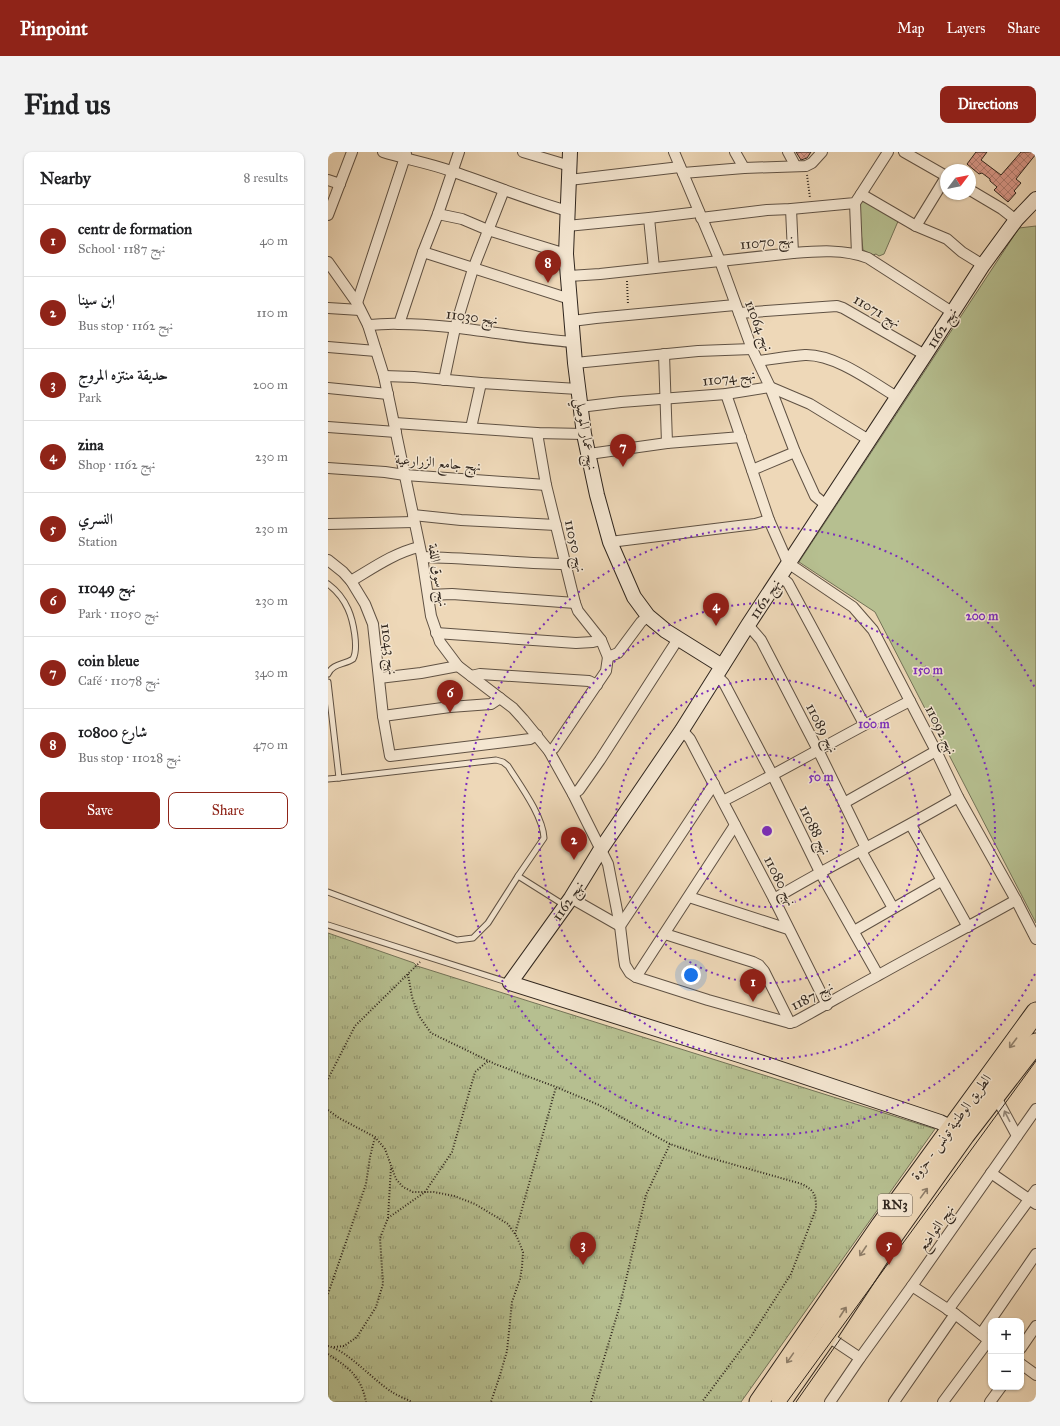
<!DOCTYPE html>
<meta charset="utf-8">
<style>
body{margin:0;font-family:"IM FELL Great Primer",Amiri,serif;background:#f2f2f2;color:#202124}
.controls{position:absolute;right:12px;bottom:12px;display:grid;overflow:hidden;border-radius:8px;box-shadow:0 1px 3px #0004}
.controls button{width:36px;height:36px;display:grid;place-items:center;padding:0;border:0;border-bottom:1px solid #e0e0e0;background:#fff;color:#202124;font:20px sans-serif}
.compass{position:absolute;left:612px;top:12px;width:36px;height:36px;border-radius:50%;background:#fff;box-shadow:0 1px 3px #0004;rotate:58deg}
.you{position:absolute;left:363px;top:823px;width:14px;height:14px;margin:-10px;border:3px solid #fff;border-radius:50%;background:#1a73e8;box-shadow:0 0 0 6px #1a73e833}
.badge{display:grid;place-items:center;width:26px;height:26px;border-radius:50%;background:#8f2418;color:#fff;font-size:13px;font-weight:700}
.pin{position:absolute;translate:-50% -33px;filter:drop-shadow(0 1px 2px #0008)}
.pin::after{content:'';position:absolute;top:21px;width:14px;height:12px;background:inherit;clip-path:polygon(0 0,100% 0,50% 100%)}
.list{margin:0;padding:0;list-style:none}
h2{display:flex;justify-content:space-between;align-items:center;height:52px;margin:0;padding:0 16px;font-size:17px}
h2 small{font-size:13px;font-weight:400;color:#757577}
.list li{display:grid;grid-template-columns:26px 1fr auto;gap:12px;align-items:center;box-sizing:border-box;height:72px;padding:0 16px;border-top:1px solid #e0e0e0}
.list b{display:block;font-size:15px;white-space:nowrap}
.list p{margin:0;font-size:13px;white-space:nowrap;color:#757577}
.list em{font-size:13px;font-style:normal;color:#757577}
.actions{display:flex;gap:8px;padding:12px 16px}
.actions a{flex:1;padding:9px 0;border:1px solid #8f2418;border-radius:8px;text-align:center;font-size:14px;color:#8f2418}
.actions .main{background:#8f2418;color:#fff}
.map{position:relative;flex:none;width:708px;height:1250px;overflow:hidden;border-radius:8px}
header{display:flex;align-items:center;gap:24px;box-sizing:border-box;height:56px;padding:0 20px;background:#8f2418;color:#fff}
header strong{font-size:19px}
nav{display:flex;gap:22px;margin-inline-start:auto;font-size:14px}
.intro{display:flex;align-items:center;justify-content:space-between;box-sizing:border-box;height:96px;padding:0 24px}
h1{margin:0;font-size:28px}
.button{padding:10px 18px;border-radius:8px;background:#8f2418;color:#fff;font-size:14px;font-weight:700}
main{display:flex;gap:24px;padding:0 24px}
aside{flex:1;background:#fff;border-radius:8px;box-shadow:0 1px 3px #0004}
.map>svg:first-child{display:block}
</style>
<header>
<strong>Pinpoint</strong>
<nav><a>Map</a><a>Layers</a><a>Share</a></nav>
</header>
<div class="intro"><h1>Find us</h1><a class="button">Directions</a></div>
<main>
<aside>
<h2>Nearby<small>8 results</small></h2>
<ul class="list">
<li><span class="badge">1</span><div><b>centr de formation</b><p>School · نهج 1187</p></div><em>40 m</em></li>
<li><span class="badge">2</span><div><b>ابن سينا</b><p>Bus stop · نهج 1162</p></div><em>110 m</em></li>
<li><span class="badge">3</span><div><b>حديقة منتزه المروج</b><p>Park</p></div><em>200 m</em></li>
<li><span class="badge">4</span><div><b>zina</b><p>Shop · نهج 1162</p></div><em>230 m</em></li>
<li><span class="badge">5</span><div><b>النسري</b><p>Station</p></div><em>230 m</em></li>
<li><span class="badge">6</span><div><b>نهج 11049</b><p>Park · نهج 11050</p></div><em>230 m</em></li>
<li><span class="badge">7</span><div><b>coin bleue</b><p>Café · نهج 11078</p></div><em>340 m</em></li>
<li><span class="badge">8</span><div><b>10800 شارع</b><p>Bus stop · نهج 11028</p></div><em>470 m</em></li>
</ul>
<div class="actions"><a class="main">Save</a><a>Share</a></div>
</aside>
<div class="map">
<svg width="708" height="1250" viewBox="0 0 708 1250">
<defs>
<pattern id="park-tufts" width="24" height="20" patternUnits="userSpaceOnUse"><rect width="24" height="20" fill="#b6bf90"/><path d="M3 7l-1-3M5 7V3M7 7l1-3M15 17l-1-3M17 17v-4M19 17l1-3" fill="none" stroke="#949b75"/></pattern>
<pattern id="building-cross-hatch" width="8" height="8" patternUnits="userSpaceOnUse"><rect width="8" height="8" fill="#da998a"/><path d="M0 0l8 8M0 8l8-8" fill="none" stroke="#b17d70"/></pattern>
</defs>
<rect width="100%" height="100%" fill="#eed8b8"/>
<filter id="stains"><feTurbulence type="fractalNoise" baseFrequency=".005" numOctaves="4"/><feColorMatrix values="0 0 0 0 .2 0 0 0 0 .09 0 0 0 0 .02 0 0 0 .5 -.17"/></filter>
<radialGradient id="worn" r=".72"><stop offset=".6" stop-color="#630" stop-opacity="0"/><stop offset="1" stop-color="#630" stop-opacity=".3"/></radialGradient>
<g fill="#b6bf90" stroke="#737257">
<polygon points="532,45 571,67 556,102 551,104 548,102 545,103 535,98 530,52"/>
<polygon points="708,74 708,771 547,460 471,410 691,76"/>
</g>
<polygon fill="url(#park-tufts)" stroke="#737257" points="0,781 86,811 89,814 607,977 413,1250 0,1250"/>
<g fill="url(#building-cross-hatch)" stroke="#30261e">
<polygon points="468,0 483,0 479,6 473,8"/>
<polygon points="648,0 659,0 653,8 673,23 693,0 708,0 708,2 688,27 693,31 686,39 688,41 680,50 666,38 669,35 662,29 662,27 654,21 651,22 639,12"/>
</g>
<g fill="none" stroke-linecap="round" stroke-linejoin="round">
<defs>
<g id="lane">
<path d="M0,432C8,438 16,448 20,457C25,468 31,496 25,507C16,513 5,511 0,522"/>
<path d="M0,530L11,626L168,608L175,610L180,614C192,633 215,664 216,686L190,724L160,771L145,786L129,788L0,740"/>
<polyline points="0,627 11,626"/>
<polyline points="190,724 236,753"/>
<polyline points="0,773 182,831"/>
</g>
<g id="street">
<path d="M55,0C77,7 101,11 123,19C162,32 200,48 240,59"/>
<polyline points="195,0 242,14"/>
<polyline points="346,0 392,109 424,197 442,235 467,300 487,344 498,353"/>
<polyline points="407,0 416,16"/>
<polyline points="460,0 467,13"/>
<polyline points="576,0 618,24"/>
<polyline points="355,21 416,16 478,14 484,11 494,0"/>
<polyline points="0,28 12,32"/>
<polyline points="241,28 352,15"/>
<polyline points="642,38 674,57 688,68"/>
<polyline points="533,42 560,0"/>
<polyline points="527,51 529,102"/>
<polyline points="463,57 465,101"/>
<polyline points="110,62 134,67 160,78 238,102"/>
<polyline points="0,63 24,0"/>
<polyline points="321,66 326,116"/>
<polyline points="373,66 439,58 463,57 527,51 533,42 588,74 619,87 634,100 655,113"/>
<polyline points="239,74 321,66 371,60"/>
<polyline points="588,74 618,25"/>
<polyline points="95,100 242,147"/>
<path d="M0,110L29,151L40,173L56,224L94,405L103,464L112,490L130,514L185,556L195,567L221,599L245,642L280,712L292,774L296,807L297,813L302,821L308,825L380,848L462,871L466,870C494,855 521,839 549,824C595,798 642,774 688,748"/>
<path d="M241,124L272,122L465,101C490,99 516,97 540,106L624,160"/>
<polyline points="29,151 78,2"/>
<polyline points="0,156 32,158"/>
<polyline points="411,161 509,154 515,156 597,203"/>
<polyline points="244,169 268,166 407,153"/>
<polyline points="71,172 95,100 110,62 131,0"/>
<path d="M40,173C51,173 61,171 71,172C129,172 187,186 245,190"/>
<polyline points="0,195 48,199"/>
<polyline points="336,202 339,291"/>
<path d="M430,209C446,207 462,204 477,203C507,202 544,230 569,245"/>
<polyline points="247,211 370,199 424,197"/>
<polyline points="56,224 86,225 153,231 250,237"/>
<polyline points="116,228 127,176 145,117 176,38"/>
<polyline points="0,236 60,242"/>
<polyline points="398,242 441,368 460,411 525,455 545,478 608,599 630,645 688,748 708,787"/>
<polyline points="252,255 293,250 398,242 442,235 482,252 541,288"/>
<polyline points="67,271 209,281 256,282"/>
<polyline points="0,275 68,280"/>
<polyline points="143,276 153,231"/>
<polyline points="209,281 218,333 247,451 250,459 273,488 280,505"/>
<polyline points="261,302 339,291 413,285"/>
<polyline points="0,316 57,320 77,323 218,333"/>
<polyline points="424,318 467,300"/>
<polyline points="85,363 133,368 228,373"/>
<polyline points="0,372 86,370"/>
<polyline points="282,390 427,372 441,368"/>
<path d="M94,405C142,406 189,411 237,412"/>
<polyline points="0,408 15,420 23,429 37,452 45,472 55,564 62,604 202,587 209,583"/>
<polyline points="452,424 460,431 536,572"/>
<path d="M23,429C45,416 66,401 91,395"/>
<polyline points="101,443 124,442 247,451"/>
<polyline points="420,473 433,488 490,598 538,696"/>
<polyline points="108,481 248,491 265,490 273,488"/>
<polyline points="388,523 396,531 445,624 492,720 550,823"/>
<polyline points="143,524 152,522 261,529 269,533"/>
<polyline points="51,526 93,521 130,514"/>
<polyline points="55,564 122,555 163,552 172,546"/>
<polyline points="354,578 362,587 446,747 499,853"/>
<polyline points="221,599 226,596 278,519 280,505 290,501 313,470 320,464"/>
<polyline points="245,642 251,638 272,608 350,487"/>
<path d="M395,649C458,617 519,581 582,549"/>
<polyline points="516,651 608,599"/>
<polyline points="583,673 640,775"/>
<polyline points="533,699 565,756"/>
<polyline points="361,745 460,777"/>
<polyline points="243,746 292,774 386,632"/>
<path d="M446,747C506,711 569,681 630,645"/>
<polyline points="526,779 613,729"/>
<polyline points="337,782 425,810 431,813 436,819 462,871"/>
<polyline points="308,825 407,673"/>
<polyline points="668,945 689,984"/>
<polyline points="663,1021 708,1052"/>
<polyline points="584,1134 627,1162 663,1190"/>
<polyline points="620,1158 708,1038"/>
<polyline points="496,1182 532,1206"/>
<polyline points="653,1182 708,1102"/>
<polyline points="693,1196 708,1174"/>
<polyline points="693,1212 708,1223"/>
<polyline points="502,1250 532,1206 584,1134 708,957"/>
<polyline points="566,1250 627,1162"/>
<polyline points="615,1250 661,1188"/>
<polyline points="662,1250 673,1235"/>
</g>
<g id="secondary">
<polyline points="242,0 238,102 247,211 256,282 269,343 282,390 306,445 320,464 338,479 394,514"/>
<polyline points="632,980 612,970 414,904 182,831 243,746 273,697 354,578 420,473 597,203 655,113 688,68 708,47"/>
</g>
<g id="highway">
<polyline points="431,1250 553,1073 708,860"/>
<polyline points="453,1250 499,1184 565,1084 637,983 708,891"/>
</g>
</defs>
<use href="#lane" stroke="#605244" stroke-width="7"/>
<use href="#street" stroke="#605244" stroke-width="12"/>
<use href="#secondary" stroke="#30261e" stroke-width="16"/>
<use href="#highway" stroke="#30261e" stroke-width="21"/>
<g stroke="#30261e" stroke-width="2" stroke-dasharray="1 2" stroke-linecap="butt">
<polyline points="479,23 482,46"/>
<polyline points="299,129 300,153"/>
<path d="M80,822L84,845L91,864L103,881L167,912L228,935L271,953L342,992L379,1005L474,1032C487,1039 488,1043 488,1057L463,1122L424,1183L374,1250"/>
<polyline points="0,927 27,874 92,810"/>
<polyline points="0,958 11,966 47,985 57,997 68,1027 75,1035 85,1040 106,1040 126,1044 147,1052 180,1072 189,1085 195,1100 194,1115 192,1127 184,1150 179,1199 172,1223 163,1250"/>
<polyline points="60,1066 97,1040 124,1000 147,920 160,909"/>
<polyline points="187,1082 228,935"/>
<polyline points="0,1142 38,1032 42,1005 47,985"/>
<path d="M0,1194C19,1198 46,1229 64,1240C70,1244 78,1247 84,1250"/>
<polyline points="6,1195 16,1194 29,1185 48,1155 55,1132 52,1086 60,1066 63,1015"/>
<path d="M0,1202C21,1216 33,1224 38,1250"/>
<polyline points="263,1250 292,1153 318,1043 342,992"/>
</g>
<use href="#lane" stroke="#f4e6d1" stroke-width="5"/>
<use href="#street" stroke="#f4e6d1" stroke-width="10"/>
<use href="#secondary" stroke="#f4e6d1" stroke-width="14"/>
<use href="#highway" stroke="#eed8b8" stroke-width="19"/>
<g stroke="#30261e" stroke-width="1">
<polyline points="459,1250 708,909"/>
<polyline points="468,1250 513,1186"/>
</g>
</g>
<defs><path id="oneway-shaft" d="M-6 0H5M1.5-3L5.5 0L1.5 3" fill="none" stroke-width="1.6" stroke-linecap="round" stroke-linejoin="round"/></defs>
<g stroke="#8f7f6b">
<use href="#oneway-shaft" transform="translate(685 891) rotate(127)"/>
<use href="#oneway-shaft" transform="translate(596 1041) rotate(-54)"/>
<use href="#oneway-shaft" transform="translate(535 1099) rotate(124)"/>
<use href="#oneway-shaft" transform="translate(515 1160) rotate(-57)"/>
<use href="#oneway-shaft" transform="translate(462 1206) rotate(125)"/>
</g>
<use stroke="#928678" href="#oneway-shaft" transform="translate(679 964) rotate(-117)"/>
<g fill="none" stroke="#7b2cbf" stroke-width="2" stroke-dasharray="2 4">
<circle cx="439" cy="679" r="76"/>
<circle cx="439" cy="679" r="152"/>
<circle cx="439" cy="679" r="228"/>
<path d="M707 822A304 304 0 1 1 707 536"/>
</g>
<g text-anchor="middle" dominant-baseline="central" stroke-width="3" stroke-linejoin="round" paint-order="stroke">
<rect fill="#f4e6d1" stroke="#6b6054" stroke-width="1" x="550" y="1042" width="34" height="22" rx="3"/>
<g font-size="13" font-weight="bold" fill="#30261e">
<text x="567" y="1053">RN3</text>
</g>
<g font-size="14" fill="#30261e" stroke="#f4e6d1">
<text transform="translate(439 90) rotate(-6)">نهج 11070</text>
<text transform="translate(549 159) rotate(30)">نهج 11071</text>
<text transform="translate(144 165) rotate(7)">نهج 11030</text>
<text transform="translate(431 174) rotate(68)">نهج 11064</text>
<text transform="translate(614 176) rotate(-58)">نهج 1162</text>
<text transform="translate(401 226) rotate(-7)">نهج 11074</text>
<text transform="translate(258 282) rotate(80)">نهج عمار الموصلي</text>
<text transform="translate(110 311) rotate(5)">نهج جامع الزرارعية</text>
<text transform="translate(247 394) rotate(77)">نهج 11050</text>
<text transform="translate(110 423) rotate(80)">نهج سوق اللفة</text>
<text transform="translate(437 447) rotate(-57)">نهج 1162</text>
<text transform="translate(61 497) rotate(82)">نهج 11043</text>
<text transform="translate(494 576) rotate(63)">نهج 11089</text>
<text transform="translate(613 578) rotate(63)">نهج 11092</text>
<text transform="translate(487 678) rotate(64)">نهج 11088</text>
<text transform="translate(452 729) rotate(63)">نهج 11080</text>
<text transform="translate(240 749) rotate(-56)">نهج 1162</text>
<text transform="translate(484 844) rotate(-28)">نهج 1187</text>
<text transform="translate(623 975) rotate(-54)">الطريق الوطنية تونس - حزوة</text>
<text transform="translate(608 1076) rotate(-55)">نهج التواضع</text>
</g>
</g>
<circle cx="439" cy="679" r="6" fill="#7b2cbf" stroke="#f4e6d1" stroke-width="2"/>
<g font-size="12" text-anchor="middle" font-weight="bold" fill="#7b2cbf" stroke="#f4e6d1" stroke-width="3" stroke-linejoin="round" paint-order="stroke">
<text x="654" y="468">200 m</text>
<text x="600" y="522">150 m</text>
<text x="546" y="576">100 m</text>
<text x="493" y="629">50 m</text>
</g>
<rect width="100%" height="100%" filter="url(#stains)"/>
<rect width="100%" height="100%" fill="url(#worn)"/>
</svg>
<div class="controls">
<button>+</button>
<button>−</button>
</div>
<svg class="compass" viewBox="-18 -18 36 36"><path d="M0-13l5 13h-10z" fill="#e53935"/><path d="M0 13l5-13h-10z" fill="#757577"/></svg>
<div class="you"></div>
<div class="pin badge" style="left:425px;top:850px">1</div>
<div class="pin badge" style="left:246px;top:708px">2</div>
<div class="pin badge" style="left:255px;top:1113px">3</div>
<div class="pin badge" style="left:388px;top:474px">4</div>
<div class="pin badge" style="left:561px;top:1113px">5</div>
<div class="pin badge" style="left:122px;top:561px">6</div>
<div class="pin badge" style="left:295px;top:315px">7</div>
<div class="pin badge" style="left:220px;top:131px">8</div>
</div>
</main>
